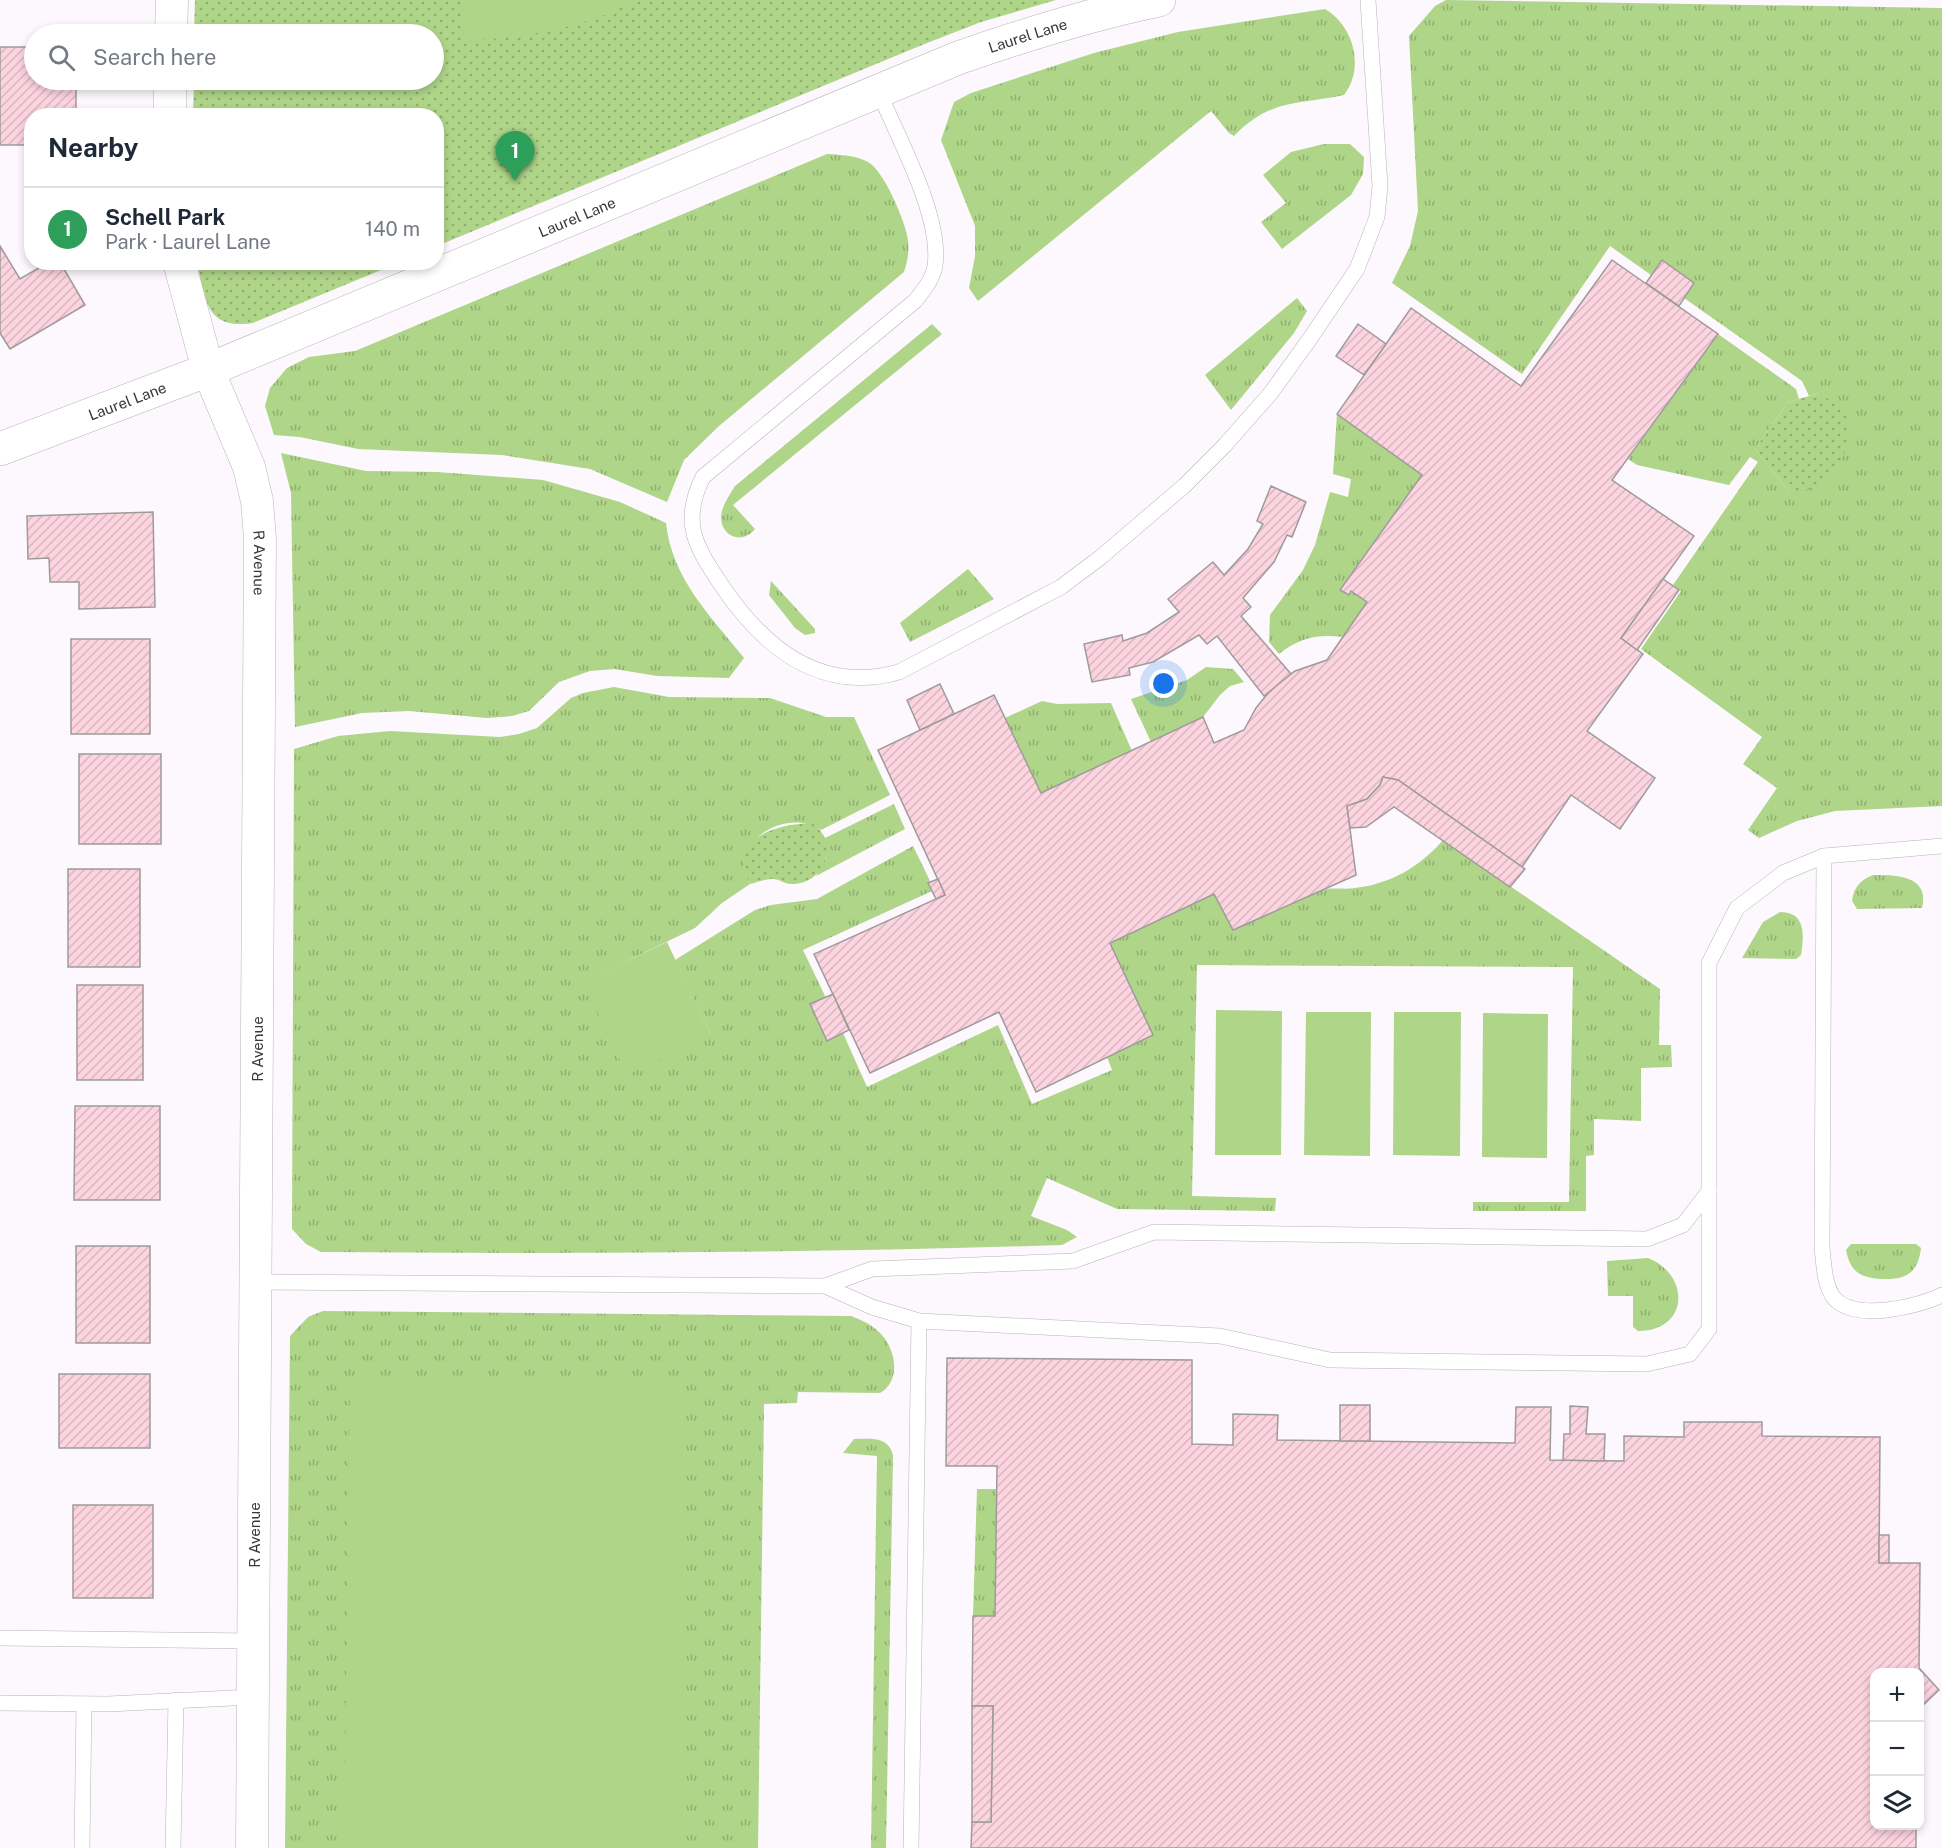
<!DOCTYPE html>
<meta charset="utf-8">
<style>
body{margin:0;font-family:"Public Sans",sans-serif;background:#f6f6f7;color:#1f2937}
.controls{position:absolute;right:18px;bottom:18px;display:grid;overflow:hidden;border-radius:12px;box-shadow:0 3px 9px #0003}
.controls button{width:54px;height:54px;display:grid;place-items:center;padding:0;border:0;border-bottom:2px solid #e0e1e3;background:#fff;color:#1f2937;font:30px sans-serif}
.you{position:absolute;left:1164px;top:684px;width:21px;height:21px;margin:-15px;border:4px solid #fff;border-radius:50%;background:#1a73e8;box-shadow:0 0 0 9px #1a73e833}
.badge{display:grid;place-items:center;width:39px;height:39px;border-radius:50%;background:#7c3aed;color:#fff;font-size:20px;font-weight:700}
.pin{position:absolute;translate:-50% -50px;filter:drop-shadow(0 2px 3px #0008)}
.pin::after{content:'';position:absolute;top:32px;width:21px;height:18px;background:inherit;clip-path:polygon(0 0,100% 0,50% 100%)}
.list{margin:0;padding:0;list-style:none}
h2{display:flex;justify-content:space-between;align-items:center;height:78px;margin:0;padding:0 24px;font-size:26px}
h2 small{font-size:20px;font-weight:400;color:#747a83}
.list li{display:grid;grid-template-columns:39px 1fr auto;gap:18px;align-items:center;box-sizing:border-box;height:84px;padding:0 24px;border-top:2px solid #e0e1e3}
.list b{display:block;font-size:22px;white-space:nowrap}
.list p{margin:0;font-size:20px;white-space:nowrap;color:#747a83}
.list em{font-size:20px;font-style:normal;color:#747a83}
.icon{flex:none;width:33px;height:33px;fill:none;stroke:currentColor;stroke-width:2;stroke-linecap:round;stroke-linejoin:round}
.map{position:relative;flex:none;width:1942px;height:1848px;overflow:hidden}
.search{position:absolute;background:#fff;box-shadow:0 3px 9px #0003;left:24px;top:24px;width:420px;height:66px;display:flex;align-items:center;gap:15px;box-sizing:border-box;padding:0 21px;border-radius:33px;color:#747a83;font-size:22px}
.panel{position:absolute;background:#fff;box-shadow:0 3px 9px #0003;left:24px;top:108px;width:420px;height:162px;border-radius:24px}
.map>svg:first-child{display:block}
</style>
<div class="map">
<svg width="1942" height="1848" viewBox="0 0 1942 1848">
<defs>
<pattern id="grass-tufts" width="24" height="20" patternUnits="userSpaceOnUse" patternTransform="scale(1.5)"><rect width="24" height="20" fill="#afd589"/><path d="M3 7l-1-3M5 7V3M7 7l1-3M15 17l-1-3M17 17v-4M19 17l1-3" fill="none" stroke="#8fae71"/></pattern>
<pattern id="park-dots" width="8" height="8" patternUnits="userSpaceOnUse" patternTransform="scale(1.5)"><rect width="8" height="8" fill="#afd589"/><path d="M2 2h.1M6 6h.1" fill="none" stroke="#8fae71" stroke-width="1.8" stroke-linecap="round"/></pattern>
<pattern id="building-hatch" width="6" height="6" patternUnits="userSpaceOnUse" patternTransform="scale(1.5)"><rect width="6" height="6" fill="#fcd4e0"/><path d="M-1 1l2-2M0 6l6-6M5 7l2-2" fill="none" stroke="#d9b7c1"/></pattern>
</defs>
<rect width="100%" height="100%" fill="#fcf8fd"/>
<g fill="url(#grass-tufts)">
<path d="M1446,0L1942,8V806L1835,811L1797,821L1759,838L1748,830L1777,788L1743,764L1762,737L1641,649L1681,591L1673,585L1758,462L1750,457L1729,485L1637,465L1628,459L1718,334L1796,389L1799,399L1788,402L1755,449L1789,492C1832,477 1833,479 1850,436L1820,393L1809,396L1802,381L1684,298L1693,282L1662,261L1651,275L1610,246L1522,374L1392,283L1410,246L1418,211L1409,36L1435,6Z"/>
<path d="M1325,9C1354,26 1365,68 1344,95C1298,105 1271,98 1234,136L1229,133L1211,111L978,301L969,288L975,256V226L941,140L954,102L971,93L1094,53L1178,32Z"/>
<polygon points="1324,144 1350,144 1364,157 1363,174 1351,195 1282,249 1261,222 1286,203 1263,175 1291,152"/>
<path d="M827,154C841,155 856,155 868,162C884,171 903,217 907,235C910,248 908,260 904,272L719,426L684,460L667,502L590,469L502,455L358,449L300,437L274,435L265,406L270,388L287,368L309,357L355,351Z"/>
<polygon points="1297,298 1307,311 1294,333 1231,410 1205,375"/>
<path d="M932,324L942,334L733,505L755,529C743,544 722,538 721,518C721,507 729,496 735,486Z"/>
<path d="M1337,414L1422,475L1340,589L1348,595L1351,591L1367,602L1343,637C1317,634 1299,638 1279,654L1269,642L1270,615L1303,570L1315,545L1330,492L1348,497L1351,479L1333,474Z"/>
<path d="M281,453L366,471L437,472L543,480L620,502L666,523C672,579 710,615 744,658L729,678L657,676L615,669L590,671L559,682L529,711L512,716L487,718L409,711L362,713L295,727L291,493Z"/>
<polygon points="968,569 994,599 910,642 900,623"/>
<polygon points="771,581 815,629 815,633 805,635 795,628 769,595"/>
<polygon points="1206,667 1233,669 1244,682 1230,686 1220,695 1203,717 1151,742 1131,699 1187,680"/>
<path d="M614,687L669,697L770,698L826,717H854L890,795L821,830C788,807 727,840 750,884L722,903L695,928L584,982L711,1035L675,960L755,910L771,905L817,899L913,846L930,881L928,883L932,891L803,950L826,998L827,1040L843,1033L867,1087L998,1025L1032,1104L1112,1070L1107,1057L1110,943L1214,894L1233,930C1263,917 1292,901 1323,890C1332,887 1345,890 1355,888C1390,884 1420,867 1443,840L1660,989L1659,1045H1671L1672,1067L1641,1068V1121L1594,1119V1155L1586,1156V1211H1473V1202H1569L1573,967L1197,965L1192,1196L1276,1198L1275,1211L1117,1209L1047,1178L1031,1216L1067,1230L1077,1237L1062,1245C814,1253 569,1254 321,1252L306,1244L292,1229L294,749L338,736L390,731L500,737L519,734L537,728L571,698L583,693Z"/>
<polygon points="1042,701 1057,704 1111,703 1132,751 1041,793 1005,718"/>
<polygon points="894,804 905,829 816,876 826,858 825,838"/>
<path d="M1873,875C1895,875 1930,875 1922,908L1857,909L1852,901C1854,887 1860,880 1873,875Z"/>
<path d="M1780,912C1806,912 1804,935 1801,955L1796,959L1742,958L1763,922Z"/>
<path d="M1851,1244H1916L1921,1248C1918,1273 1906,1280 1882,1279C1861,1278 1850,1272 1846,1250Z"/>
<path d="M1648,1258C1691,1275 1689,1331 1638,1331L1633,1327V1296H1608L1607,1261Z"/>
<path d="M323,1311L851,1316C861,1320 871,1324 879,1332C896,1348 902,1380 880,1393L798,1392L797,1403L764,1404L758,1848H285L290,1336L308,1317Z"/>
<path d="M854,1439C871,1439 888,1436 893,1455L886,1848H871L877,1456L843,1453Z"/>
<polygon points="977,1489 997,1489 995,1616 973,1616"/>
</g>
<g fill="url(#park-dots)">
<polygon points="195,0 1056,0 981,22 922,45 437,246 436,116 193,116 194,80 434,80 434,34 194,34"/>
<path d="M197,263V262L398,263L253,323C205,330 206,300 197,263Z"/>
<path d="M1820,393L1846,413C1847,420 1851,429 1850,436C1846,464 1818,495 1789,492L1755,449L1788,402Z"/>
<path d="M812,823C821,830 827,837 827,850C826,869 811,885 791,884C785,884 779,879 773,879C766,879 757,882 750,884C726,838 776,824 812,823Z"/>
</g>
<g fill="#afd589">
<path d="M460,0H637C583,29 525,37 465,41Z"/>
<polygon points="667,942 711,1035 627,1075 583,982"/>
<polygon points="1216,1010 1282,1011 1281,1155 1215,1155"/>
<polygon points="1306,1012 1371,1012 1370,1156 1304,1155"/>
<polygon points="1394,1012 1461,1012 1460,1156 1393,1155"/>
<polygon points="1483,1013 1548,1014 1547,1158 1482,1157"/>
<polygon points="350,1379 686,1384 681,1848 344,1848"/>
</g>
<g fill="url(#building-hatch)" stroke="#9f9a9b" stroke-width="1.5">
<polygon points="0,47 34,47 34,80 76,80 76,116 32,116 32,145 0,145"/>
<polygon points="0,246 20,279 49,262 60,262 85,305 10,349 0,333"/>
<polygon points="1612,260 1718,334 1612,480 1694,536 1621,638 1643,654 1587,731 1655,778 1620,829 1571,795 1522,867 1398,780 1383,777 1380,785 1367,799 1347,806 1356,875 1233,930 1214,894 1110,943 1153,1035 1036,1092 999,1012 870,1073 814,954 945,895 878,750 994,695 1041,793 1203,717 1214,743 1244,730 1256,708 1272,688 1295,671 1327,660 1367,602 1351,591 1349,595 1340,590 1422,475 1337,414 1411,308 1521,386"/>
<polygon points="1662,260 1694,283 1679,306 1646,283"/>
<polygon points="1358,324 1386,344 1364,375 1336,356"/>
<polygon points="1271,486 1306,502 1292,537 1287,535 1274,562 1243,598 1251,607 1241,616 1291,674 1264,696 1217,636 1207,644 1199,635 1153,662 1129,668 1130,675 1092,682 1084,644 1122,635 1123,641 1147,633 1179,612 1168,599 1213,562 1224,575 1248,549 1263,524 1257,521"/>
<polygon points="153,512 155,607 79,609 79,582 50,582 49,558 28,559 27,516"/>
<polygon points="1663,579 1679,590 1637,650 1621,638"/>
<rect x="71" y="639" width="79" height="95"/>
<polygon points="940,684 954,714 920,730 907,700"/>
<rect x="79" y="754" width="82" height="90"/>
<polygon points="1383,777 1398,780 1525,869 1510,887 1394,807 1366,827 1350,828 1347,806 1367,799 1380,785"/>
<rect x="68" y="869" width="72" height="98"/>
<polygon points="938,879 945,895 936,899 928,883"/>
<rect x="77" y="985" width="66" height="95"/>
<polygon points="833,994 849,1030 827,1041 810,1004"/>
<polygon points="75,1106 160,1106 160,1200 74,1200"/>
<rect x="76" y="1246" width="74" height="97"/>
<polygon points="947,1358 1192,1360 1192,1444 1233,1445 1233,1414 1278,1415 1277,1440 1515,1443 1516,1407 1551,1407 1550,1460 1624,1461 1624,1436 1684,1437 1684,1422 1762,1422 1762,1436 1880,1437 1879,1563 1920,1563 1919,1668 1939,1690 1920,1708 1920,1672 1874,1672 1874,1826 1916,1826 1916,1848 971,1848 972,1822 991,1822 993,1706 972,1706 973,1616 995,1616 997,1466 946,1466"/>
<rect x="59" y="1374" width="91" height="74"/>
<rect x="1340" y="1405" width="30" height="36"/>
<polygon points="1570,1406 1588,1407 1586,1434 1605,1434 1604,1461 1563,1460 1564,1434 1570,1434"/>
<rect x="73" y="1505" width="80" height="93"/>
<rect x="1879" y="1535" width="10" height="28"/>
<polygon points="972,1706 993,1706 991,1822 972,1822"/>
</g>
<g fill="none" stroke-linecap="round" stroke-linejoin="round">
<defs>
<g id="lane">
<path d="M879,92C898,138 942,216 935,266C933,279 923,291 915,301L703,477C680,523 696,547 722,586C764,648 820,694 899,672L1061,587L1101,557L1184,486L1225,445L1270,394L1309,340L1357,269L1377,217L1380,186L1368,0"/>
<path d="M1824,856L1822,1248C1824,1264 1824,1285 1834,1298C1855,1322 1918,1307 1942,1295"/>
<polyline points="256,1282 825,1286 872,1269 1073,1261 1154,1232 1647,1239 1683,1225 1709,1191"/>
<polyline points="825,1286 872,1307 919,1321 1220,1336 1330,1360 1647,1364 1690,1354 1709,1329 1709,963 1737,908 1783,873 1824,856 1942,846"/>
<polyline points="0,1638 253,1641"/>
<polyline points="0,1703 108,1704 253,1697"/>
<polyline points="82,1848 84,1704"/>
<polyline points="173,1848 176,1700"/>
<polyline points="911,1848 919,1321"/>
</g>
<g id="street">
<polyline points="171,34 172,0"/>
<polyline points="170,116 170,80"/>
<path id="s1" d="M179,262L208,370L249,467L257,501L260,539L252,1848"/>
</g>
<g id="secondary">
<path id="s2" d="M0,449L208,370L958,58C1024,35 1090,14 1159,0"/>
</g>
</defs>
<use href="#lane" stroke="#b6b3b7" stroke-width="16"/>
<use href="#street" stroke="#b6b3b7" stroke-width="33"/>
<use href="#secondary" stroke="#b6b3b7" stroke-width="34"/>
<use href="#lane" stroke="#fff" stroke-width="15"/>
<use href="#street" stroke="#fff" stroke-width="32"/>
<use href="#secondary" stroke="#fff" stroke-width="33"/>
</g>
<g text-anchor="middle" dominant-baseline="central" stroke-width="5" stroke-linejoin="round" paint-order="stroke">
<g font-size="15" fill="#39383a" stroke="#fff">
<text stroke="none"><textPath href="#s2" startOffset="1108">Laurel Lane</textPath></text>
<text stroke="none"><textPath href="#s2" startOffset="622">Laurel Lane</textPath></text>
<text stroke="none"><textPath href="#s2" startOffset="136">Laurel Lane</textPath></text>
<text stroke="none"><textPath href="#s1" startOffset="314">R Avenue</textPath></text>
<text transform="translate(257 1049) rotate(-90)">R Avenue</text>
<text transform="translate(254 1535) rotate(-90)">R Avenue</text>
</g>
</g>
</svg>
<div class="controls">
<button>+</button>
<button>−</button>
<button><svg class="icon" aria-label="layers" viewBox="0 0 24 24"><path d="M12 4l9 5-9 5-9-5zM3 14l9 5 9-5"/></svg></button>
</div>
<div class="you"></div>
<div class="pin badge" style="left:515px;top:181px;background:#2e9e5b">1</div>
<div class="search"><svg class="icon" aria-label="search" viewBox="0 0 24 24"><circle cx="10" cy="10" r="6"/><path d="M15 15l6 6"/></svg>Search here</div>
<section class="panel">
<h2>Nearby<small></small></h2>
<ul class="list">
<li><span class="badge" style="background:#2e9e5b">1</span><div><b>Schell Park</b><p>Park · Laurel Lane</p></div><em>140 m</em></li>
</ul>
</section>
</div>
